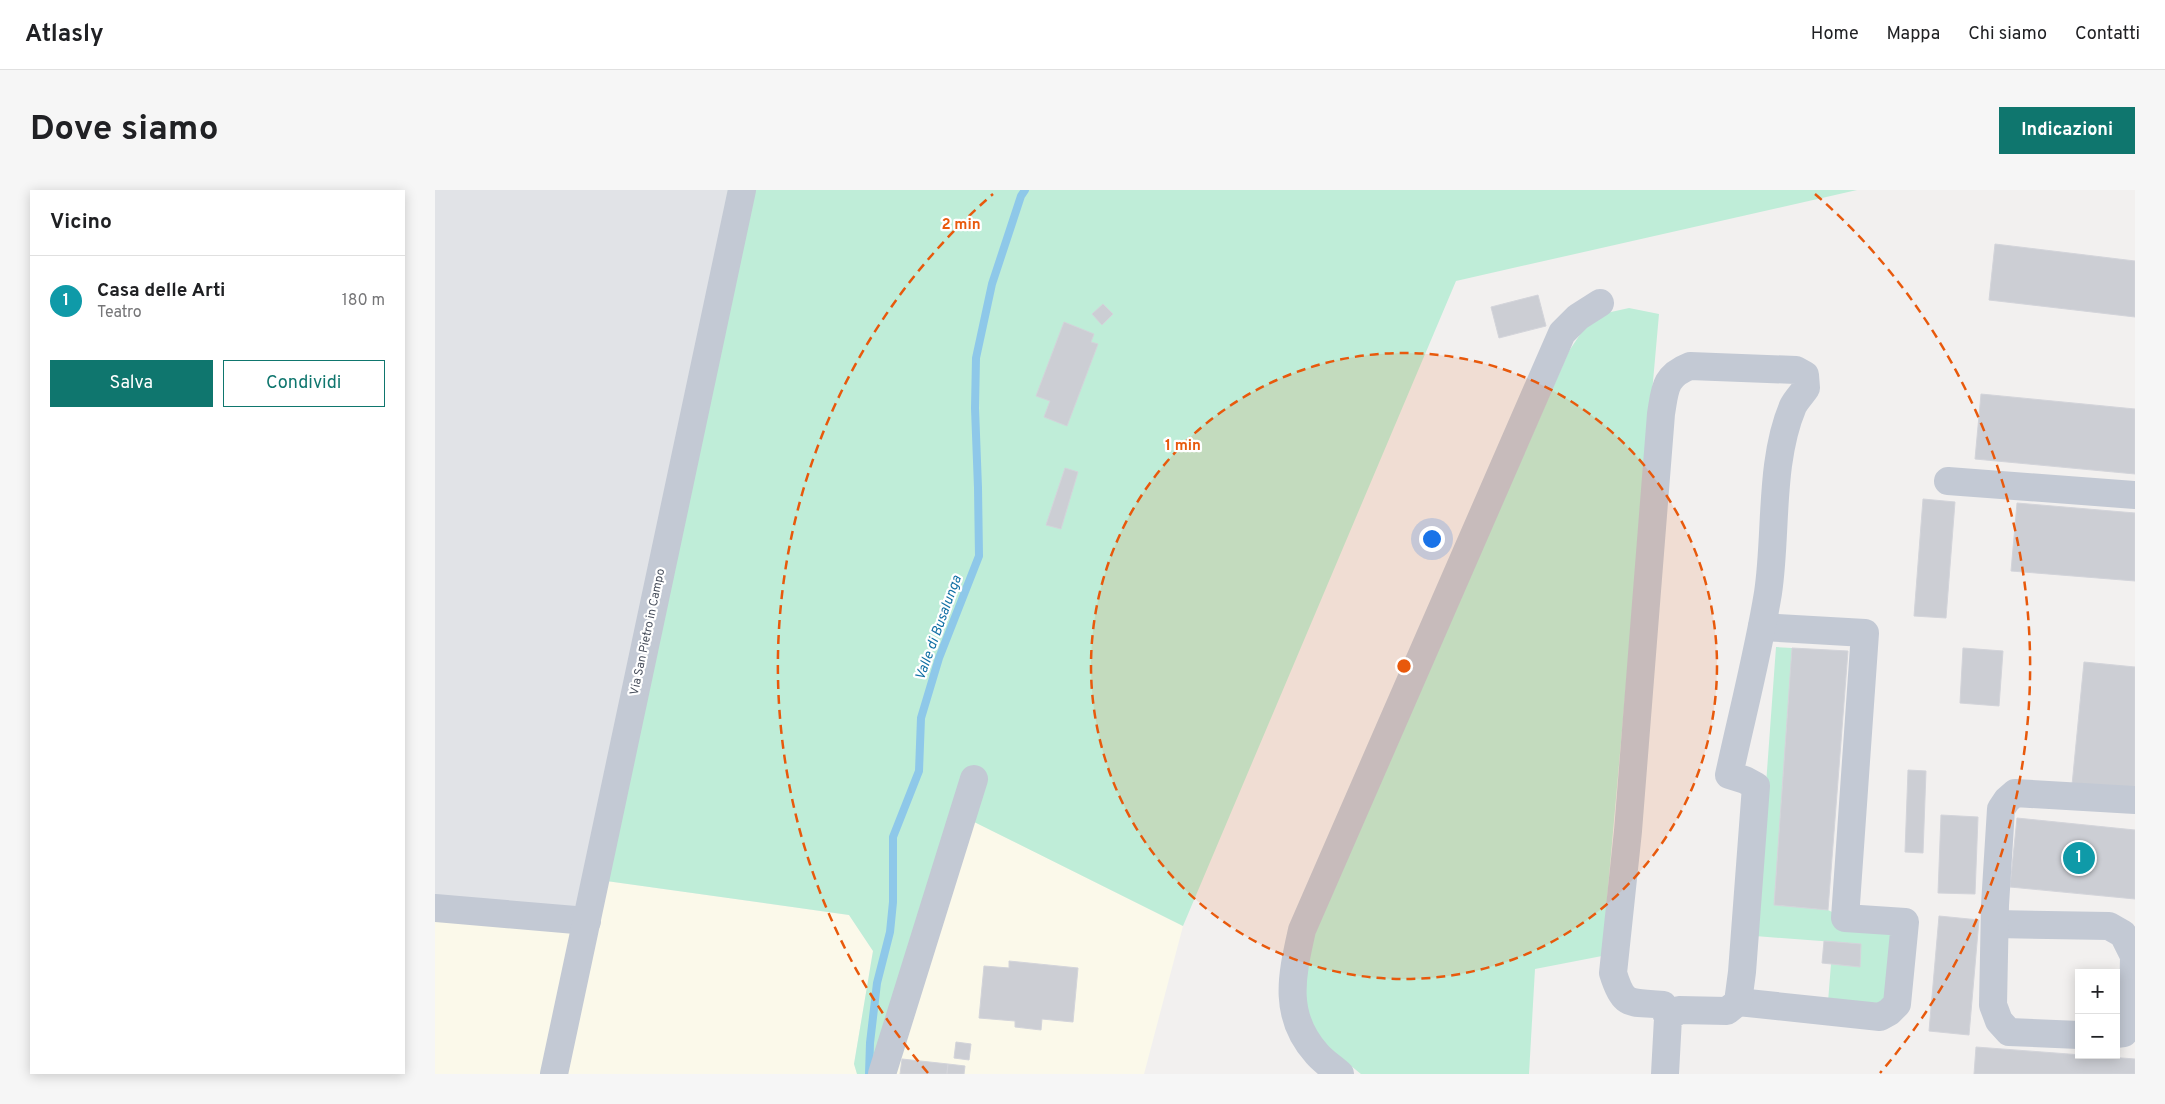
<!DOCTYPE html>
<html lang="it">
<meta charset="utf-8">
<style>
body{margin:0;font-family:Overpass,sans-serif;background:#f6f6f6;color:#202124}
.controls{position:absolute;right:15px;bottom:15px;display:grid;overflow:hidden;border-radius:0px;box-shadow:0 2px 12px #0003}
.controls button{width:45px;height:45px;display:grid;place-items:center;padding:0;border:0;border-bottom:1px solid #e0e0e0;background:#fff;color:#202124;font:25px sans-serif}
.you{position:absolute;left:996px;top:348px;width:18px;height:18px;margin:-12px;border:4px solid #fff;border-radius:50%;background:#1a73e8;box-shadow:0 0 0 8px #1a73e833}
.badge{display:grid;place-items:center;width:32px;height:32px;border-radius:50%;background:#0f766e;color:#fff;font-size:16px;font-weight:700}
.pin{position:absolute;translate:-50% -50%;border:2px solid #fff;box-shadow:0 1px 5px #0006}
.list{margin:0;padding:0;list-style:none}
h2{display:flex;justify-content:space-between;align-items:center;height:65px;margin:0;padding:0 20px;font-size:21px}
h2 small{font-size:16px;font-weight:400;color:#757577}
.list li{display:grid;grid-template-columns:32px 1fr auto;gap:15px;align-items:center;box-sizing:border-box;height:90px;padding:0 20px;border-top:1px solid #e0e0e0}
.list b{display:block;font-size:19px;white-space:nowrap}
.list p{margin:0;font-size:16px;white-space:nowrap;color:#757577}
.list em{font-size:16px;font-style:normal;color:#757577}
.actions{display:flex;gap:10px;padding:15px 20px}
.actions a{flex:1;padding:11px 0;border:1px solid #0f766e;border-radius:0px;text-align:center;font-size:18px;color:#0f766e}
.actions .main{background:#0f766e;color:#fff}
.map{position:relative;flex:none;width:1700px;height:884px;overflow:hidden;border-radius:0px}
header{display:flex;align-items:center;gap:30px;box-sizing:border-box;height:70px;padding:0 25px;background:#fff;border-bottom:1px solid #e0e0e0}
header strong{font-size:24px}
nav{display:flex;gap:28px;margin-inline-start:auto;font-size:18px}
.intro{display:flex;align-items:center;justify-content:space-between;box-sizing:border-box;height:120px;padding:0 30px}
h1{margin:0;font-size:35px}
.button{padding:12px 22px;border-radius:0px;background:#0f766e;color:#fff;font-size:18px;font-weight:700}
main{display:flex;gap:30px;padding:0 30px}
aside{flex:1;background:#fff;border-radius:0px;box-shadow:0 2px 12px #0003}
.map>svg:first-child{display:block}
</style>
<header>
<strong>Atlasly</strong>
<nav><a>Home</a><a>Mappa</a><a>Chi siamo</a><a>Contatti</a></nav>
</header>
<div class="intro"><h1>Dove siamo</h1><a class="button">Indicazioni</a></div>
<main>
<aside>
<h2>Vicino<small></small></h2>
<ul class="list">
<li><span class="badge" style="background:#0f9aa8">1</span><div><b>Casa delle Arti</b><p>Teatro</p></div><em>180 m</em></li>
</ul>
<div class="actions"><a class="main">Salva</a><a>Condividi</a></div>
</aside>
<div class="map">
<svg width="1700" height="884" viewBox="0 0 1700 884">
<rect width="100%" height="100%" fill="#f2f0ef"/>
<g fill="#fbf9ea">
<polygon points="517,621 748,736 709,884 435,884"/>
<polygon points="157,689 414,725 438,761 419,874 422,884 0,884 0,729"/>
</g>
<polygon fill="#e1e3e7" points="0,0 293,0 144,739 0,729"/>
<g fill="#bfedd8">
<polygon points="293,0 1422,0 1021,91 748,736 517,621 435,884 422,884 419,874 438,761 414,725 157,689"/>
<path d="M1194,118L1224,124L1167,766L1100,779L1094,884H926C912,872 886,855 878,839C868,817 869,793 867,770L1134,161L1150,137L1167,124Z"/>
<polygon points="1341,457 1357,458 1339,715 1393,720 1403,725 1459,737 1455,802 1446,813 1393,812 1396,774 1425,777 1426,754 1320,746"/>
</g>
<g fill="none" stroke-linecap="round" stroke-linejoin="round">
<polyline stroke="#8ec8e9" stroke-width="8" points="434,884 435,853 442,793 455,742 458,712 458,647 484,581 486,528 504,468 544,366 543,298 540,218 541,168 557,94 586,6 590,0"/>
</g>
<g fill="#ccced4" stroke="#d3d4da">
<polygon points="1560,54 1700,71 1700,127 1554,110"/>
<polygon points="1103,105 1111,136 1064,148 1056,117"/>
<polygon points="668,114 678,124 667,135 657,124"/>
<polygon points="629,132 659,144 656,152 663,154 632,236 609,227 615,211 601,206"/>
<polygon points="1546,204 1700,219 1700,284 1540,269"/>
<polygon points="630,278 643,282 626,339 611,335"/>
<polygon points="1488,309 1520,312 1511,428 1479,426"/>
<polygon points="1582,313 1700,323 1700,391 1576,381"/>
<polygon points="1357,458 1413,461 1393,720 1339,715"/>
<polygon points="1528,458 1568,461 1564,516 1525,513"/>
<polygon points="1649,472 1700,477 1700,601 1637,595"/>
<polygon points="1473,580 1491,581 1488,663 1470,662"/>
<polygon points="1506,625 1543,627 1540,704 1503,703"/>
<polygon points="1582,628 1700,640 1700,709 1575,697"/>
<polygon points="1504,726 1544,730 1534,845 1494,841"/>
<polygon points="1389,751 1426,754 1425,777 1387,773"/>
<polygon points="574,771 643,778 638,832 607,829 606,840 580,837 580,831 544,828 549,776 574,778"/>
<polygon points="521,852 536,854 534,870 519,868"/>
<polygon points="1541,857 1700,869 1700,884 1539,884"/>
<polygon points="467,869 513,874 512,884 465,884"/>
<polygon points="513,874 530,876 529,884 512,884"/>
</g>
<g fill="none" stroke-linecap="round" stroke-linejoin="round">
<g stroke="#c3c9d4" stroke-width="28">
<polyline points="1513,291 1700,305"/>
<polyline points="0,718 152,731"/>
<polyline points="1560,734 1674,736 1688,744 1699,766 1698,832 1689,843 1681,844"/>
<polyline points="1303,812 1445,827 1454,822 1462,814 1470,732 1410,728 1430,443 1327,437"/>
<polyline points="1644,845 1574,842 1564,831 1558,815 1560,715 1566,619 1572,610 1580,603 1700,610"/>
<polyline points="119,884 307,0"/>
<polyline points="447,884 539,589"/>
<path d="M905,884C897,877 888,871 882,864C847,825 857,785 867,740L1127,143L1143,127L1165,113"/>
<path d="M1230,884L1233,828L1244,820L1292,821L1303,812L1307,782L1321,596L1310,590L1294,585C1307,525 1323,464 1333,403C1342,343 1334,273 1358,216C1361,210 1367,204 1371,198L1370,185L1361,180L1255,176C1229,186 1230,200 1226,224L1193,641L1178,783C1189,819 1195,811 1228,815L1233,828"/>
</g>
</g>
<circle cx="969" cy="476" r="313" fill="#e8590c" fill-opacity=".12"/>
<g fill="none" stroke="#e8590c" stroke-width="2.5" stroke-dasharray="9 6">
<circle cx="969" cy="476" r="313"/>
<path d="M493 883A626 626 0 0 1 558 4M1380 4A626 626 0 0 1 1445 883"/>
</g>
<g text-anchor="middle" dominant-baseline="central" stroke-width="4.5" stroke-linejoin="round" paint-order="stroke">
<g font-size="12" fill="#484f5c" stroke="#fff">
<text transform="translate(213 442) rotate(-78)">Via San Pietro in Campo</text>
</g>
<g font-size="14" font-style="italic" fill="#1270a5" stroke="#fff">
<text transform="translate(504 438) rotate(-70)">Valle di Busalunga</text>
</g>
</g>
<circle cx="969" cy="476" r="8" fill="#e8590c" stroke="#fff" stroke-width="2.5"/>
<g font-size="15" text-anchor="middle" font-weight="bold" fill="#e8590c" stroke="#fff" stroke-width="4.5" stroke-linejoin="round" paint-order="stroke">
<text x="526" y="39">2 min</text>
<text x="748" y="260">1 min</text>
</g>
</svg>
<div class="controls">
<button>+</button>
<button>−</button>
</div>
<div class="you"></div>
<div class="pin badge" style="left:1644px;top:668px;background:#0f9aa8">1</div>
</div>
</main>
